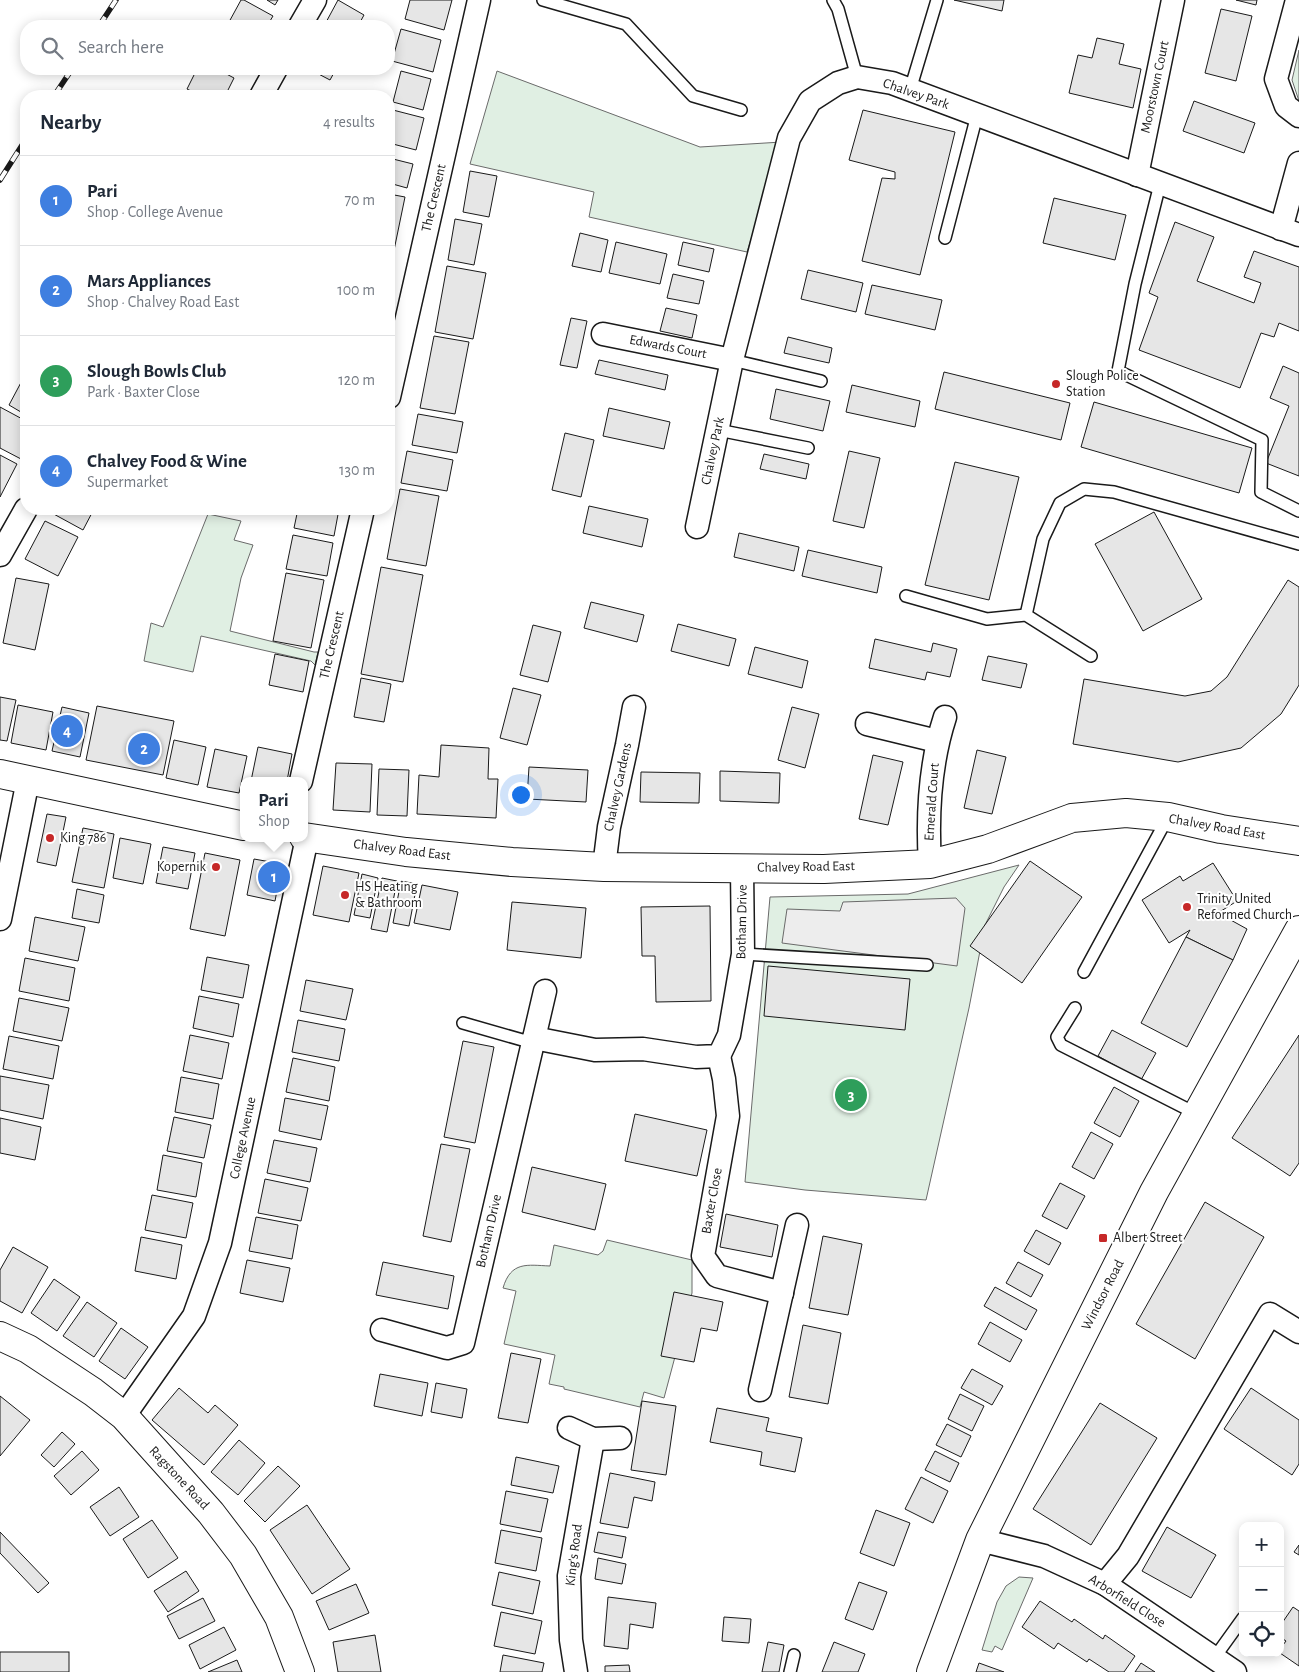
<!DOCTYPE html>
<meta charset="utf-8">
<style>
body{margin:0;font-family:"Alegreya Sans",sans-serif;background:#f6f6f7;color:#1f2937}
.controls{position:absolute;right:15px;bottom:15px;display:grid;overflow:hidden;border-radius:10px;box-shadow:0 2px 12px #0003}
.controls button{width:45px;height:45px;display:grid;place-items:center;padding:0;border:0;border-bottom:1px solid #e0e1e3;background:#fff;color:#1f2937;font:25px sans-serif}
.you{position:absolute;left:520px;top:794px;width:18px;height:18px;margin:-12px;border:4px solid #fff;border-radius:50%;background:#1a73e8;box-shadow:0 0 0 8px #1a73e833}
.badge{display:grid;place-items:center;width:32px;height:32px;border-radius:50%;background:#c62828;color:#fff;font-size:16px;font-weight:700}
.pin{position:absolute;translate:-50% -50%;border:2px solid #fff;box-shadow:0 1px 5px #0006}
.popup{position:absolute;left:240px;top:777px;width:68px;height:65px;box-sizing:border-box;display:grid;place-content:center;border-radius:10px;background:#fff;filter:drop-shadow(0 1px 4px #0005);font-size:16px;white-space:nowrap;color:#747a83}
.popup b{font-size:19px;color:#1f2937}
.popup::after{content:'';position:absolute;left:50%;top:100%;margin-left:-10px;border:10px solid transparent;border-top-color:#fff}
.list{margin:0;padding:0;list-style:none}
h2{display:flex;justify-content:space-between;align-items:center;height:65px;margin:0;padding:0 20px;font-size:21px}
h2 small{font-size:16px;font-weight:400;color:#747a83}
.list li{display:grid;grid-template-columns:32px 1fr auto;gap:15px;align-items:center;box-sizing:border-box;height:90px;padding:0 20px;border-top:1px solid #e0e1e3}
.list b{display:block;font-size:19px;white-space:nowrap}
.list p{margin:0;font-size:16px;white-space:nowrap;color:#747a83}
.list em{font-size:16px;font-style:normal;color:#747a83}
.icon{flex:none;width:28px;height:28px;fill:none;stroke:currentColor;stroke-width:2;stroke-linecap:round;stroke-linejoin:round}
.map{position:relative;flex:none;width:1299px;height:1672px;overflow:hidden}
.search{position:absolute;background:#fff;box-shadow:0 2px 12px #0003;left:20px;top:20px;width:375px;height:55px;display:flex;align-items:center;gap:12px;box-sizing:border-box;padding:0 18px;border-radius:20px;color:#747a83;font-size:19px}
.panel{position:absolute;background:#fff;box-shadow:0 2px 12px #0003;left:20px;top:90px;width:375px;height:425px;border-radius:20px}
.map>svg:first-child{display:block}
</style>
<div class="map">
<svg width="1299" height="1672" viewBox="0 0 1299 1672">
<rect width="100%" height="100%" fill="#fff"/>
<g fill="#e0efe3" stroke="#6a6a6a">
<polygon points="1299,50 1299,101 1292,80"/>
<polygon points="497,71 700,147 782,142 747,252 589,217 594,192 470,164"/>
<polygon points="208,514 241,521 234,540 253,545 241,578 230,631 314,652 318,652 315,665 311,661 201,636 193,672 144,661 151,623 163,627"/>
<polygon points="1019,865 1004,887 985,925 969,1008 926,1200 805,1190 745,1182 770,897 908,894"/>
<path d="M607,1240L692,1260V1293L664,1398L644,1392L640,1407L564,1389V1387L549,1384L555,1355L504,1344L516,1291L503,1288C511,1261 527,1265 550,1266L554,1245L598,1255L603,1251Z"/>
<polygon points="1019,1577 1033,1578 1002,1650 995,1646 992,1652 982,1650 997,1602 1006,1586"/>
</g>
<polygon fill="#ededed" stroke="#6a6a6a" points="956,898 965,908 957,966 782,943 787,909 840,911 843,902"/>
<g fill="#e6e6e6" stroke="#1a1a1a">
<polygon points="241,0 244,0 273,16 267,26 237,26 229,22"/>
<polygon points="267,0 278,0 275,5"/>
<polygon points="338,0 364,15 358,26 324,26"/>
<polygon points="410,0 452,0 444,30 405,19"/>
<polygon points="954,0 1004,0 1002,11"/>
<polygon points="1236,0 1257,0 1256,5"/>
<polygon points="1221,9 1252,16 1236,81 1205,73"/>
<polygon points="401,29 441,40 433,72 392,61"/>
<polygon points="1097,38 1124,44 1119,64 1141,69 1133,108 1069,93 1078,55 1092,58"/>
<polygon points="197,69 217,69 234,78 225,96 201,96 187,89"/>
<polygon points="309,69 336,69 330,80"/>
<polygon points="401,71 431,79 423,110 393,102"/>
<polygon points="1194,101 1255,123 1244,153 1183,131"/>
<polygon points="389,109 424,118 416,150 389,143"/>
<polygon points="863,110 955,132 920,275 862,261 882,178 895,179 895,172 849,160"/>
<polygon points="389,158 413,164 407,188 389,183"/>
<polygon points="470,171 497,176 489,217 463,212"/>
<polygon points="389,194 405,197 392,260 389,259"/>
<polygon points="1054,198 1126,215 1115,260 1043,243"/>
<polygon points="455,219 482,224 474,265 448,260"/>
<polygon points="1175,222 1214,237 1197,281 1254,303 1261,283 1244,277 1254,251 1299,267 1299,331 1279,323 1274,337 1261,333 1240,388 1139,350 1158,297 1149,293"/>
<polygon points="580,233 608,240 601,272 572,266"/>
<polygon points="616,242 667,254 660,284 609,273"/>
<polygon points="683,242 714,249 709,272 678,265"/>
<polygon points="447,266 486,273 473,339 435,332"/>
<polygon points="389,270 392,270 389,289"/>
<polygon points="808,270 863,283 856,312 801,299"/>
<polygon points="673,274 704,281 699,304 667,298"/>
<polygon points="872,285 942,300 935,330 865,314"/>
<polygon points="666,308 697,315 692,338 660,331"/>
<polygon points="571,318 587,321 577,368 560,365"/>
<polygon points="434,336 469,342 455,414 420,408"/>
<polygon points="788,337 832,348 829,363 784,353"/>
<polygon points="599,360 668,375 665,390 595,374"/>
<polygon points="1283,366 1299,373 1299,476 1266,463 1289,406 1270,398"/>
<polygon points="944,372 1070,403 1061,440 935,409"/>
<polygon points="25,375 26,376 26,415 9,405"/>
<polygon points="852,385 920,401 915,427 846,412"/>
<polygon points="776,389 830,401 823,431 770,419"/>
<polygon points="1094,402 1252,448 1239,493 1081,447"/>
<polygon points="0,407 26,421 26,449 21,459 0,448"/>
<polygon points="609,408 670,422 664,449 603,436"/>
<polygon points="418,414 463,422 457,453 412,445"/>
<polygon points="565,433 594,440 581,497 552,490"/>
<polygon points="407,451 453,460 447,491 401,483"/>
<polygon points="849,451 880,458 864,528 833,521"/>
<polygon points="764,454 809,464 806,479 760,469"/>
<polygon points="0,455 17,464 0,497"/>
<polygon points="955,462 1019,477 989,600 925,585"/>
<polygon points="400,489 439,496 426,566 387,559"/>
<polygon points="589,506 648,519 642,547 583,533"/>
<polygon points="52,509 94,509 83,530 50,512"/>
<polygon points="298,509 339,509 334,536 294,528"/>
<polygon points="1154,512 1202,599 1143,631 1095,544"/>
<polygon points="45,521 78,537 58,576 25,559"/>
<polygon points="739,533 799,547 794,571 734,557"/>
<polygon points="293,535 333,543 327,576 286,569"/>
<polygon points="808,550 882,567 877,593 802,576"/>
<polygon points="381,567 423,575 403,682 361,674"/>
<polygon points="286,573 324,580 311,648 273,641"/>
<polygon points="16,578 49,584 35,650 3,643"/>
<polygon points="1288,580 1299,587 1299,685 1281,714 1241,748 1178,762 1073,744 1084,679 1185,696 1211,691 1227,677"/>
<polygon points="591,602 644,615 637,642 584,628"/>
<polygon points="678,624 736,639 729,666 671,651"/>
<polygon points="533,625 561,632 548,682 520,675"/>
<polygon points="875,639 931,652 933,643 957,649 950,677 927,672 925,680 869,668"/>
<polygon points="755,647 808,661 802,688 748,674"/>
<polygon points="275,654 309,661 303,692 269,685"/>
<polygon points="988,656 1027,664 1021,688 982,680"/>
<polygon points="361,678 391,684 384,722 354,717"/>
<polygon points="513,688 541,695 527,745 500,738"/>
<polygon points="0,697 16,700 7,741 0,740"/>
<polygon points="18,705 53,712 46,750 11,743"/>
<polygon points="97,706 174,721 163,775 86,760"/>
<polygon points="62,707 89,713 80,757 52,751"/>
<polygon points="792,707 819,714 805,768 778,760"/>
<polygon points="174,740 206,747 198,785 166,778"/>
<polygon points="441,745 489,748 488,779 498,779 496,818 417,814 419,775 439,777"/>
<polygon points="258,747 292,754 287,781 251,781"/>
<polygon points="215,749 247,756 239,793 207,787"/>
<polygon points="977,750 1006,757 992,814 964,808"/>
<polygon points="873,755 903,762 888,825 859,819"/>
<polygon points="336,763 372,764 370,812 333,810"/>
<polygon points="529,767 588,770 586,802 527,799"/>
<polygon points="379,769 409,770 407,816 377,815"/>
<polygon points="720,771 780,773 779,803 720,801"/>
<polygon points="641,772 700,773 699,803 640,802"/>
<polygon points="47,814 66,817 56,866 37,862"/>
<polygon points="83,828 114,834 104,888 72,882"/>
<polygon points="120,838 151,844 143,884 113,878"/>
<polygon points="163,847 195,853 188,889 156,883"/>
<polygon points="205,853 240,860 225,936 190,929"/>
<polygon points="254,859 282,864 275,901 247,895"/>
<polygon points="1030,861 1082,897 1022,983 970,946"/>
<polygon points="1213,863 1237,901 1218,913 1247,929 1233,960 1186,937 1190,930 1169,943 1142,900 1180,876 1183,881"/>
<polygon points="323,866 359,873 349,922 313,915"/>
<polygon points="362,874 378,878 370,918 354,915"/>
<polygon points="382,878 397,881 387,932 371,929"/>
<polygon points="401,881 417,884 409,926 393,923"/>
<polygon points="422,885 458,892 450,930 414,923"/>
<polygon points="77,889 104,895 99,923 72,918"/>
<polygon points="512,902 586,908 581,958 507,950"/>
<polygon points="710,906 711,1001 656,1002 655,956 642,956 641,907"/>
<polygon points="35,917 85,927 78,961 29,951"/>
<polygon points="1186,937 1233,960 1187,1047 1141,1023"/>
<polygon points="207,957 249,965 243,998 201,990"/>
<polygon points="25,958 75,968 69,1001 19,991"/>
<polygon points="768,966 910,979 905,1030 764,1016"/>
<polygon points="306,980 353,989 346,1020 300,1011"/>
<polygon points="199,996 239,1004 233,1037 193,1028"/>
<polygon points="19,998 69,1008 62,1041 13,1031"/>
<polygon points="298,1020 345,1029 339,1061 292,1052"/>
<polygon points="1112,1030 1156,1053 1141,1080 1098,1056"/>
<polygon points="190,1035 229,1043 222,1079 183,1071"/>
<polygon points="1299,1035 1299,1163 1290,1176 1232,1138"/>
<polygon points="9,1036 59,1046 53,1079 3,1069"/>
<polygon points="463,1041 494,1047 475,1143 444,1137"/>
<polygon points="293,1058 335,1067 329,1101 286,1092"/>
<polygon points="0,1076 49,1085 43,1119 0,1110"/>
<polygon points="181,1077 219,1084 213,1119 175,1112"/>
<polygon points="1114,1087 1139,1101 1120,1137 1094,1123"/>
<polygon points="285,1098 328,1106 321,1140 279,1131"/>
<polygon points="635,1114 707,1130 697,1176 625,1161"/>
<polygon points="174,1117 211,1125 204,1158 167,1151"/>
<polygon points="0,1118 41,1127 35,1160 0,1153"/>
<polygon points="1091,1132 1113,1144 1094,1179 1072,1167"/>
<polygon points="274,1140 317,1148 310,1182 267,1173"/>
<polygon points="441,1144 470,1149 451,1242 423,1236"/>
<polygon points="163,1155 202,1163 196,1197 157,1190"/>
<polygon points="532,1167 606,1184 595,1230 522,1212"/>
<polygon points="265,1179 308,1188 301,1221 258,1213"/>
<polygon points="1060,1183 1085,1196 1067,1229 1042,1216"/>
<polygon points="152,1195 193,1203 186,1238 145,1230"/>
<polygon points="1205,1202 1264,1237 1195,1359 1136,1324"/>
<polygon points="726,1214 778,1225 772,1257 720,1247"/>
<polygon points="256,1217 298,1225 292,1259 249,1251"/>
<polygon points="1036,1230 1061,1243 1049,1265 1024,1251"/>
<polygon points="823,1236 862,1244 848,1315 809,1308"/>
<polygon points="141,1237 182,1245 176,1279 135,1271"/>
<polygon points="13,1247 48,1267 22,1313 0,1301 0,1270"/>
<polygon points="247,1260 290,1268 283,1302 240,1293"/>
<polygon points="383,1262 454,1276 448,1309 376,1295"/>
<polygon points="1018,1262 1043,1275 1031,1297 1006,1283"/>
<polygon points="54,1279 80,1297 57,1331 31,1313"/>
<polygon points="995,1287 1037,1310 1026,1330 984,1306"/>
<polygon points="674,1292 723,1302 717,1331 701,1328 694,1362 661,1356"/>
<polygon points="87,1302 117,1323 94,1357 63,1336"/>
<polygon points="990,1322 1022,1340 1010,1362 978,1344"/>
<polygon points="803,1325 841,1333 828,1404 789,1397"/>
<polygon points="121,1328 148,1347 125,1379 99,1361"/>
<polygon points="511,1353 541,1359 528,1423 498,1418"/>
<polygon points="972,1369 1003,1386 992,1405 961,1388"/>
<polygon points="380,1374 428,1383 422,1416 374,1406"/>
<polygon points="436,1383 467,1389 462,1418 431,1412"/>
<polygon points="179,1388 208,1413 215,1405 238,1425 204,1465 152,1420"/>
<polygon points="1251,1388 1299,1420 1299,1464 1292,1475 1224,1429"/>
<polygon points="960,1394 984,1406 972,1431 948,1419"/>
<polygon points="0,1396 30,1420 0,1456"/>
<polygon points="642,1401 676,1406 666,1475 631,1470"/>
<polygon points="1100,1403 1157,1438 1091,1545 1033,1509"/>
<polygon points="717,1408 769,1418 766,1431 802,1438 795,1472 760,1465 762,1452 710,1442"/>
<polygon points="947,1424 971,1436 961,1457 936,1445"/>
<polygon points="62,1432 75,1444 54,1467 41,1455"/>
<polygon points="239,1440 265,1463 238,1495 211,1472"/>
<polygon points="82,1451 99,1470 71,1495 54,1476"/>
<polygon points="935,1451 959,1463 950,1482 925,1470"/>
<polygon points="516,1457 559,1466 553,1493 511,1485"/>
<polygon points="278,1466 300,1486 265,1522 244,1501"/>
<polygon points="610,1473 655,1482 652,1501 634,1497 628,1528 600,1523"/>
<polygon points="921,1477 948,1491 933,1523 905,1509"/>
<polygon points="119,1487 139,1517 110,1536 90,1507"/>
<polygon points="506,1491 548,1499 541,1532 500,1524"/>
<polygon points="307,1505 350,1569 312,1594 270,1530"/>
<polygon points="876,1510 910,1523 894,1566 860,1553"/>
<polygon points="152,1520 178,1558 148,1578 123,1539"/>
<polygon points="1167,1527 1216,1555 1191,1598 1142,1571"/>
<polygon points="501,1530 542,1538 536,1571 495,1563"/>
<polygon points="0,1532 49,1583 38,1593 0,1553"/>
<polygon points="598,1532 626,1537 622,1558 594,1552"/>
<polygon points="1299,1545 1299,1555 1294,1552"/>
<polygon points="598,1558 626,1564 622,1584 595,1579"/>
<polygon points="186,1571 199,1591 168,1612 154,1591"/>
<polygon points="499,1572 540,1581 533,1614 492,1605"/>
<polygon points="859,1582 887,1592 873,1630 845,1619"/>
<polygon points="356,1584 369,1613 329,1630 316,1601"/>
<polygon points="608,1597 656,1603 653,1628 630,1624 628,1649 604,1646"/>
<polygon points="203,1598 215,1621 179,1639 167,1616"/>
<polygon points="1040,1601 1072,1622 1074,1619 1103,1639 1105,1635 1135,1656 1124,1672 1109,1672 1089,1659 1087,1662 1058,1643 1054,1649 1022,1627"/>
<polygon points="1293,1607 1299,1611 1299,1666 1280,1653 1280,1649 1286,1641 1280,1637 1280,1626"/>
<polygon points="501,1612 542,1621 535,1654 494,1646"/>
<polygon points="724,1617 751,1619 749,1643 722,1641"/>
<polygon points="224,1627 236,1650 200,1669 189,1645"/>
<polygon points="375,1635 381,1672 338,1672 333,1642"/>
<polygon points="768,1642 784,1645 779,1672 762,1672"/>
<polygon points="834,1642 865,1654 858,1672 822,1672"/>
<rect x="0" y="1652" width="69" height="20"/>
<polygon points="503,1655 544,1663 542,1672 500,1672"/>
<polygon points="237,1660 242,1672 208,1672"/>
<polygon points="979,1663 1004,1672 976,1672"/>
<polygon points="1141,1663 1155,1672 1135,1672"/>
<polygon points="629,1665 630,1672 605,1672 605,1666"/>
</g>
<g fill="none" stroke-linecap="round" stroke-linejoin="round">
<defs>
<g id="service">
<polyline points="543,0 626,24 693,96 741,110"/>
<polyline points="833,0 838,9 857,77"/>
<polyline points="910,90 937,0"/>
<polyline points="1160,184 1135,284 1118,371 1262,440 1261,492 1299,511"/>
<polyline points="945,238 977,115"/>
<polyline points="732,360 821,381"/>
<polyline points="718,430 808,448"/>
<polyline points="906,596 987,619 1026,615 1091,656"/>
<polyline points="1026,615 1043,539 1060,503 1084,489 1114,492 1299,544"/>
<polyline points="743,954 927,965"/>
<polyline points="1084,972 1168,817"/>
<polyline points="1075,1008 1057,1037 1061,1045 1197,1114"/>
<polyline points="463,1023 533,1043"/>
<polyline points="1215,1657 1243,1618"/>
<polyline points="790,1672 794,1655"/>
</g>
<g id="minor">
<polyline points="1297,0 1276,79 1286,106 1299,116"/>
<polyline points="300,26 315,0"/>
<polyline points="261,96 276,69"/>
<polyline points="1137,175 1173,0"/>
<polyline points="1281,229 1299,163"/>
<polyline points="603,334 732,360"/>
<polyline points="389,397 479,0"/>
<polyline points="697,527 732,360 789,138 810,101 838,83 857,77 892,83 1299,235"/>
<polyline points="0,555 26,509"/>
<polyline points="867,724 937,741"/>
<polyline points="301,781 363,509"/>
<path d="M930,864C927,815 930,763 945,717"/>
<polyline points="604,867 609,827 627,745 634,707"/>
<polyline points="0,919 28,780"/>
<polyline points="534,1038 595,1050 643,1049 696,1057 719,1056 729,1035 743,954 742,868"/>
<polyline points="719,1056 724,1079 728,1116 703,1256 717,1276 782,1293"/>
<polyline points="382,1330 447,1348 463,1343 545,991"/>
<polyline points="760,1390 797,1225"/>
<polyline points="124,1416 194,1316 220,1243 307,838"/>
<polyline points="569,1428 593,1439 620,1438"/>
<polyline points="980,1540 1044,1556 1105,1584 1235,1672"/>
<polyline points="1105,1584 1128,1556 1270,1314 1299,1332"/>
<polyline points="576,1672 571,1640 569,1576 593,1439"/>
</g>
<g id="tertiary">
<polyline points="0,774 244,826"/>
<polyline points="304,837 406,852 512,862 604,867 824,869 930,864 988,849 1072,818 1126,813 1168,817 1221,829 1299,841"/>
</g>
<polyline id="secondary" points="0,1336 28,1349 93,1392 124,1416 211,1513 243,1555 279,1617 300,1672"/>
<polyline id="primary" points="931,1672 980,1540 1154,1192 1299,930"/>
</defs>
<use href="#service" stroke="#1a1a1a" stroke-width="14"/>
<use href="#minor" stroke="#1a1a1a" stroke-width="25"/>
<use href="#tertiary" stroke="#1a1a1a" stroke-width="30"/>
<use href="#secondary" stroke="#1a1a1a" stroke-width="30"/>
<use href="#primary" stroke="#1a1a1a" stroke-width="30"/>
<use href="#service" stroke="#fff" stroke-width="11"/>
<use href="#minor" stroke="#fff" stroke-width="22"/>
<use href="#tertiary" stroke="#fff" stroke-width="28"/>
<use href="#secondary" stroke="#fff" stroke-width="28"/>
<use href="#primary" stroke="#fff" stroke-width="28"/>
<defs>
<g id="rail">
<polyline points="99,26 116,0"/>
<polyline points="54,96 72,69"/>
<polyline points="0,180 26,139"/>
</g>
</defs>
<use href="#rail" stroke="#1a1a1a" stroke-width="5.5"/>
<use href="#rail" stroke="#fff" stroke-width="4" stroke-dasharray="11" stroke-linecap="butt"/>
</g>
<g fill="#c62828" stroke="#fff" stroke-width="2">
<circle cx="1056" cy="384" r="5"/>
<circle cx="50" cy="838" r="5"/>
<circle cx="216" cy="867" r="5"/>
<circle cx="345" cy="895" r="5"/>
<circle cx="1187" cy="907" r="5"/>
<rect x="1098" y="1233" width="10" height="10" rx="2.5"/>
</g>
<g text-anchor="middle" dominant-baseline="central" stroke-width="4" stroke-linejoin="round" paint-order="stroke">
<g font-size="14" fill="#1a1a1a" stroke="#fff">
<text transform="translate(1155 87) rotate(-78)">Moorstown Court</text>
<text transform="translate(916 94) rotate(19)">Chalvey Park</text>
<text transform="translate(434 198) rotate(-77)">The Crescent</text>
<text transform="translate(668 347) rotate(11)">Edwards Court</text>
<text transform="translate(713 451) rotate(-78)">Chalvey Park</text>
<text transform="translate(332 645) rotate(-77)">The Crescent</text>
<text transform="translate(618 787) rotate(-78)">Chalvey Gardens</text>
<text transform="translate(932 802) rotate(-86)">Emerald Court</text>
<text transform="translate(1217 827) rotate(10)">Chalvey Road East</text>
<text transform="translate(402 850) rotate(7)">Chalvey Road East</text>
<text transform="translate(806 867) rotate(-1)">Chalvey Road East</text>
<text transform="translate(742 922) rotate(-89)">Botham Drive</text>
<text transform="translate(243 1138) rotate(-78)">College Avenue</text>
<text transform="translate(712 1201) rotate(-80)">Baxter Close</text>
<text transform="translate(489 1231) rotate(-77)">Botham Drive</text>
<text transform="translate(1103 1295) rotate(-63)">Windsor Road</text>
<text transform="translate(179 1478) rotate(47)">Ragstone Road</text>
<text transform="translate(574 1555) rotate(-83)">King's Road</text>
<text transform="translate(1127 1601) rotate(32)">Arborfield Close</text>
</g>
<g font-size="14" fill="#1a1a1a" stroke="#fff" text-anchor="start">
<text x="1066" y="376">Slough Police<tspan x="1066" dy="16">Station</tspan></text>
<text x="60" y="838">King 786</text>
<text x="206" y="867" text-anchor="end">Kopernik</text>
<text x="355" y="887">HS Heating<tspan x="355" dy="16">&amp; Bathroom</tspan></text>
<text x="1197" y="899">Trinity United<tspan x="1197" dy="16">Reformed Church</tspan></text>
<text x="1113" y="1238">Albert Street</text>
</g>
</g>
</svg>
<div class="controls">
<button>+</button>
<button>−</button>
<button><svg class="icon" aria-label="locate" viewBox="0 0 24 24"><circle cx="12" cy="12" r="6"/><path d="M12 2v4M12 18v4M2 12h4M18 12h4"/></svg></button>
</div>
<div class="you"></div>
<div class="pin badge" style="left:274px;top:877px;background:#3f7fe0">1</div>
<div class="popup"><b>Pari</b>Shop</div>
<div class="pin badge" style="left:144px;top:749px;background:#3f7fe0">2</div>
<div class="pin badge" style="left:851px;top:1095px;background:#2e9e5b">3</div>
<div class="pin badge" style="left:67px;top:731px;background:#3f7fe0">4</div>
<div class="search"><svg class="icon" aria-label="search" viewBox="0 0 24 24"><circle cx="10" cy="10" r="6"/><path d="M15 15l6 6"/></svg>Search here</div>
<section class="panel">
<h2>Nearby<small>4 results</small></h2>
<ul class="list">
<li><span class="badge" style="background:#3f7fe0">1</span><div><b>Pari</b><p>Shop · College Avenue</p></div><em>70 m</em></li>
<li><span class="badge" style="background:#3f7fe0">2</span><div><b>Mars Appliances</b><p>Shop · Chalvey Road East</p></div><em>100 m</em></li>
<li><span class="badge" style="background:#2e9e5b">3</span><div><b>Slough Bowls Club</b><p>Park · Baxter Close</p></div><em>120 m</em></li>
<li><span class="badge" style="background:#3f7fe0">4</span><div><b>Chalvey Food &amp; Wine</b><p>Supermarket</p></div><em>130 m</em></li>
</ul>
</section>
</div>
